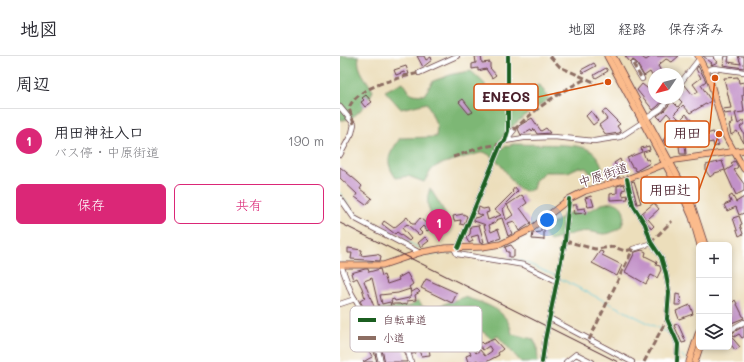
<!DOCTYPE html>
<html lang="ja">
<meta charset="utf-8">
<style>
body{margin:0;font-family:Mali,"Klee One",sans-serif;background:#f2f2f3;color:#2b2b33}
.controls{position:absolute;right:12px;bottom:12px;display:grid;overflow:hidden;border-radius:6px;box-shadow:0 2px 6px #0003}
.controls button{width:36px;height:36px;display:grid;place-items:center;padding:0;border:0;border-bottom:1px solid #e1e1e2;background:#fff;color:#2b2b33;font:20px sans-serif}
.compass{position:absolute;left:308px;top:12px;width:36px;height:36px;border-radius:50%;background:#fff;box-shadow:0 2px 6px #0003;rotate:235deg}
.you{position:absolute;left:207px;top:164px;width:14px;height:14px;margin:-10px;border:3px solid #fff;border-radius:50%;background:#1a73e8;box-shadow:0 0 0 6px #1a73e833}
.badge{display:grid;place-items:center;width:26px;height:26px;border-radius:50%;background:#db2777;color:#fff;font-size:13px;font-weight:700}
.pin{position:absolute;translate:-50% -33px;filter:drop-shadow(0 1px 2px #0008)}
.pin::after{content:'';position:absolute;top:21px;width:14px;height:12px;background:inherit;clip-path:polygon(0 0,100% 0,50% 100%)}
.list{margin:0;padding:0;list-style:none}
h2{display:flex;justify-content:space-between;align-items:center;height:52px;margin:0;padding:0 16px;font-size:17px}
h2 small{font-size:13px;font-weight:400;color:#7c7c81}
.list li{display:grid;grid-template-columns:26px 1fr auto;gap:12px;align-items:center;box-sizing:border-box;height:64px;padding:0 16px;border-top:1px solid #e1e1e2}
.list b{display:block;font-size:15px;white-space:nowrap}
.list p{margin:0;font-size:13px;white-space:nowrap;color:#7c7c81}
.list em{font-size:13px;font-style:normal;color:#7c7c81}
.actions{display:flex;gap:8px;padding:12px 16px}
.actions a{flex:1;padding:9px 0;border:1px solid #db2777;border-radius:6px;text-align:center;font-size:14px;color:#db2777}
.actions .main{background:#db2777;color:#fff}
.icon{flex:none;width:22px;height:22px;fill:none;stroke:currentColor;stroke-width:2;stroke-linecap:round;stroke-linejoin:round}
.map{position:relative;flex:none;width:404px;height:306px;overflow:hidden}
header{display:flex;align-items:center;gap:24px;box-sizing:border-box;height:56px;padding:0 20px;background:#fff;border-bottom:1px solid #e1e1e2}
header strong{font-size:19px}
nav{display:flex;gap:22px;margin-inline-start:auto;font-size:14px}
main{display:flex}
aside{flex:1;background:#fff}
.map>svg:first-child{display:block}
</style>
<header>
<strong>地図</strong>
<nav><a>地図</a><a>経路</a><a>保存済み</a></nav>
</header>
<main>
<aside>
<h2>周辺<small></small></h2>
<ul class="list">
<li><span class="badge">1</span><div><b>用田神社入口</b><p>バス停 · 中原街道</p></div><em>190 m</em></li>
</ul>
<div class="actions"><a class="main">保存</a><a>共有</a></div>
</aside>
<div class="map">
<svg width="404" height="306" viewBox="0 0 404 306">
<rect width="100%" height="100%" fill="#fff"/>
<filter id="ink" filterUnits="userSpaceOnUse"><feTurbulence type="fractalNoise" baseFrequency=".025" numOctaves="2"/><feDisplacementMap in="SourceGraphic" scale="8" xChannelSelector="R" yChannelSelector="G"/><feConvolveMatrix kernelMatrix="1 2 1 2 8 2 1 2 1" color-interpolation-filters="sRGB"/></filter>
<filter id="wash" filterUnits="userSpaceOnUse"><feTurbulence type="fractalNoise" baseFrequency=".012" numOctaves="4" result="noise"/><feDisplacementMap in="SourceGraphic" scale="16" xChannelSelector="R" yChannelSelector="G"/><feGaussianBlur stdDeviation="0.9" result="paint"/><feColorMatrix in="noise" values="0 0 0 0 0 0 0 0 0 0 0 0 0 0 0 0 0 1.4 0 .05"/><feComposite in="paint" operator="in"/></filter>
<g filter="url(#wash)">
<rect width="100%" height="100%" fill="#ecdebb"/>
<g fill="#7db775" stroke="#646b50">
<path d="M0,0H19C16,14 27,23 33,35C27,47 16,65 0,64Z"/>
<path d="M131,15L145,28L147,52L159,47L178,34L200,29L209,43C191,56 165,71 156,92H162L173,88C191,89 231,87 245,92C255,95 262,106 263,116L260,119L250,117L246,112L239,111L228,116H204L195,125L193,133C176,141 171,121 163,112C158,105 152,100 144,96C134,99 100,107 95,111C90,114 87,122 84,126L68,120L56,122C43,104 50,98 60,82L96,81L97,70L87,47L61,53L45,35L63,26L71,38L84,39L93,25L113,18Z"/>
<path d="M90,132L104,155L108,167L101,173C90,159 84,150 90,132Z"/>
<path d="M272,146C286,149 286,160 281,171C261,185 260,173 240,176C230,177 220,183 210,185L204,178L207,172L228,157L246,156L262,148Z"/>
<path d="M124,241C146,248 168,253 172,278L193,283L197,290L198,306H181L158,280L151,283C134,263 111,276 91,283L86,271L64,273L62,267L67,259L73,262L77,254L68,252L62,257L36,263L35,258L39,253L71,250L78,245L83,251L93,252Z"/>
</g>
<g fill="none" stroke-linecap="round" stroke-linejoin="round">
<g stroke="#5ec9d7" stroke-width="1">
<polyline points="0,137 14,157 79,192"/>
<polyline points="91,198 114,197"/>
<polyline points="157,202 182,205 216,220"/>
<polyline points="219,222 332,279 335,292"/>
<polyline points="342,299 345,303"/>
</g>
</g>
<g id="blocks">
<g fill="#c291c8">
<polygon points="77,0 84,0 86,4 91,1 92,4 83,11"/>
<polygon points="135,0 141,0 142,7 150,6 150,12 156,19 152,22 146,13 138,15 138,12 132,13 132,8 136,7"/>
<polygon points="285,0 300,0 306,4 312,0 339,0 332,6 326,3 320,8 318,10 323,18 314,18 314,23 310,16 304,20 296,6 293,4 290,6"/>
<polygon points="363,0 375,0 373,2 378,6 371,9 372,7"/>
<polygon points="385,0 389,0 388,6 401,8 398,0 404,0 404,12 383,9"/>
<polygon points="254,7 256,10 243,17 241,14"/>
<polygon points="66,10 69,18 65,19 64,16 56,19 54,14"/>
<polygon points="358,10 366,25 361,29 371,45 350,57 343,49 334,58 340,64 346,58 351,64 345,68 351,74 338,89 335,85 344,75 327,57 321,64 317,60 324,55 332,45 338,51 342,46 338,42 338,35 345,29 352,38 357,37 358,35 353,28 361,22 356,13"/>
<polygon points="266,12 268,15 256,22 254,19"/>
<polygon points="398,21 399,27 404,26 404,38 402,39 404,56 395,57 398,68 404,64 404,68 400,71 404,78 404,87 397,75 391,79 389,69 393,67 391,57 384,58 383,53 391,52 384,22"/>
<polygon points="302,28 312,36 314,34 314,42 323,44 318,50 313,54 297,34"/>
<polygon points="26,39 32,46 25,51 21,46 24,44 22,42"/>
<polygon points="123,43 133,56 129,58 119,46"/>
<polygon points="266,54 280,68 277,70 281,76 279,77 266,79 259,69 267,63 262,56"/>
<polygon points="251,55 258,65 253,69 246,60"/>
<polygon points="192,62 201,75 206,72 210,77 197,78 194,73 192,75 191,73 181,79 177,71"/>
<polygon points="354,65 363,79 373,76 379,89 374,91 373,86 368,87 367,84 360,86 361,91 358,91 354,81 357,80 361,83 352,66"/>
<polygon points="329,77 334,82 327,89 323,84"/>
<polygon points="345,89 346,98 340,98 339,90"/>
<polygon points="309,90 310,94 303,96 306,104 308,103 310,107 296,115 294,111 292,111 287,102 302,96 301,92"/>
<polygon points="280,103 284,114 278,117 279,121 276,122 272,113 277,111 274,107"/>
<polygon points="382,105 385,114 375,117 370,121 366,115 366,109"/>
<polygon points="395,105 398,111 394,114 404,128 404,135 396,139 385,115 393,110 391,107"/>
<polygon points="0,111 18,126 22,130 20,133 32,142 26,149 15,141 17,138 0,122"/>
<polygon points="294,125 301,147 297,148 291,126"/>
<polygon points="284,128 286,133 282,134 283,140 287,139 288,143 270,144 270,138 277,137 277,130"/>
<polygon points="175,131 178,135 166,147 167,148 163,153 166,164 173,159 167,149 182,139 187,147 180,152 191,167 179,175 174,165 168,167 172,178 168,180 162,162 156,164 156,166 149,169 151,176 158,173 161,182 149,186 144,169 146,169 134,165 134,162 143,160 137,157 139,151 143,153 148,152 149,156 146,157 148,164 161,159 155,154 173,136 172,135"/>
<polygon points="392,139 396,146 404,141 404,157 399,159 396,151 387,155 384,149 391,146 389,141"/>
<polygon points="251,140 254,150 248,151 245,142"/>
<polygon points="314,147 319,153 308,163 314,170 311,173 302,157"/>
<polygon points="233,149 237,149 237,153 245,152 246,157 234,158"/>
<polygon points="123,158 127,160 124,169 120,168 121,164 114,165 113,160"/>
<polygon points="399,160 402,168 400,169 403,178 399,180 393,162"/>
<polygon points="67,161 72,168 75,168 80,162 88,169 90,167 93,171 87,175 83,170 79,174 82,177 79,179 67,168 62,172 71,183 69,185 57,176 55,178 42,168 44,165 54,172"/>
<polygon points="139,169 144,186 140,187 138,179 131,181 133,185 129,187 126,182 130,178 131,170"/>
<polygon points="204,172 204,184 192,183 193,177 201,176 201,173"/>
<polygon points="85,181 89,185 81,191 78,187"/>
<polygon points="171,189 174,193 174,201 169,201 169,196 167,196 165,191"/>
<polygon points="8,192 22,194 21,200 37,198 41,200 40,205 11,203 12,197 8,197"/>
<polygon points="302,194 306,196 305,200 317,206 316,209 320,210 321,214 317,222 311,219 306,228 285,216 295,196"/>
<polygon points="260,195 263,196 262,199 282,209 277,220 252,207"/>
<polygon points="25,213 28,213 29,216 40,213 42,220 44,219 47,228 59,224 58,222 67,217 73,228 69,231 72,236 77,233 80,236 75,239 76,244 67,245 67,248 61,249 60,248 52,248 51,244 54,243 55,245 69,242 71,239 70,233 58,237 40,239 42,248 50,246 51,250 39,252 32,222 24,225 35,253 33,253 34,256 29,257 32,262 30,263 20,245 25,242 22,232 17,222 13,224 11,217"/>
<polygon points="86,223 117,237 112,247 81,232"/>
<polygon points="336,238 340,239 341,249 335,249"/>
<polygon points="395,244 404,262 389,268 389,260 391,259 389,250"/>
<polygon points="350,249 353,258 339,263 336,255"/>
<polygon points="338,268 346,286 342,287 334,269"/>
<polygon points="404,270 404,281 402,282 399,278 394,281 392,277"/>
<polygon points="75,273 76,276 86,274 90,299 81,300 79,294 86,292 81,278 72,280 70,275"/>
<polygon points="389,278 400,291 395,294 389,286"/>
<polygon points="72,283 76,297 72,298 69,284"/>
<polygon points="154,283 163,293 158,297 159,299 146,306 139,306 137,304 134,306 128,306 126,300 131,298 129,294 133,292 136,297 140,294 145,300 152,295 149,290 143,294 138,288 141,286 143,288"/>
<polygon points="61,285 67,306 45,306 41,290"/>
<polygon points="32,288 37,306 23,306 32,301 27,290"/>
</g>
</g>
</g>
<g filter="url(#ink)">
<use href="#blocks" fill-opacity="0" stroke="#623c41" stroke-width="1"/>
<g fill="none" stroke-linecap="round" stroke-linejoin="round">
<defs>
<g id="minor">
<polyline points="293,8 302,23"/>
<polyline points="367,14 374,12 404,16"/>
<polyline points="79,17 117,0"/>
<polyline points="338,30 360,2"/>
<polyline points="0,51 14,68 12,77 0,99"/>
<polyline points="307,62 321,53 329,42"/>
<polyline points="166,84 174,74"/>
<polyline points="165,85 184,82 214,81 254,85 280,81 303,66"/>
<polyline points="287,123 293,149 305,168 311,186 321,201 326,218 329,236 327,263 338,288 337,306"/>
<polyline points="0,142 14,162 80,197"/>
<polyline points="114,192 117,198 184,209 217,225"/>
<polyline points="118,192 161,88 165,85 168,75 168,0"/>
<polyline points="293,193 312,187"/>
<polyline points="1,209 11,236 34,278 41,306"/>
<polyline points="0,248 15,243"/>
<polyline points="209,262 292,306"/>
<polyline points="389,272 390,274 404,266"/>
<polyline points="34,278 60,269 71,306"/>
<polyline points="202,306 205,284 225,185 229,143"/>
<polyline points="226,306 236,298 252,306"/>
</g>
<g id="major">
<polyline points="267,0 345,145 352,161 360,189"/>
<polyline points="273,0 350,143 365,189"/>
<polyline points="358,0 369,21 386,81 404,113"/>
<polyline points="0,209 43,209 82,196 105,192 142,191 161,188 190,174 229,143 245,135 287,123 335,104 404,94"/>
<polyline points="349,306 359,275"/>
<polyline points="355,306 360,291"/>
</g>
</defs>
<use href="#minor" stroke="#623c41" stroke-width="6"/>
<use href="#major" stroke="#623c41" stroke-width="7"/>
<use href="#minor" stroke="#fff" stroke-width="4.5"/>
<use href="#major" stroke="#fbbb8c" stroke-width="5.5"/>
<polyline stroke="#4a1f2b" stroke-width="1" points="0,167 278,306"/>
<g stroke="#8d6e63" stroke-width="3" stroke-dasharray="6 3" stroke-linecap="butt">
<polyline points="210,0 220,11 256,27"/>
<polyline points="293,8 302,23"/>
<path d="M14,68L9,52C17,30 59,22 79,17"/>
<path d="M174,74C195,53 220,35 246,23"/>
<polyline points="113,101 142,91 161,88"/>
<polyline points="225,185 255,193 274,191 285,195 293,193"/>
<polyline points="311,186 332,165"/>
<polyline points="249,284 293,193"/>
<polyline points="304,306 327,263"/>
</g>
<defs>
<g id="cycleway">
<polyline points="287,123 293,149 305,168 311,186 321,201 326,218 329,236 327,263 338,288 337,306"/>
<polyline points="118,192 161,88 165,85 168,75 168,0"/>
<polyline points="202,306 205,284 225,185 229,143"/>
</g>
</defs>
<use href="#cycleway" stroke="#fff" stroke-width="6"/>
<use href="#cycleway" stroke="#1b5e20" stroke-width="4"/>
</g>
</g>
<g text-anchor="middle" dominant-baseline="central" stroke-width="3" stroke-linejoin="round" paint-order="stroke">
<g font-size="13" fill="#4a1f2b" stroke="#fff">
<text transform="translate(263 118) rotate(-18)">中原街道</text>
</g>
</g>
<rect x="10" y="250" width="132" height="46" rx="6" fill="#fff" stroke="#c9bcbf" stroke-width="1"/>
<rect x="18" y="262" width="18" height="4" fill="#1b5e20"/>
<rect x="18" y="280" width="18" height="4" fill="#8d6e63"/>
<g font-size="11" fill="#4a1f2b">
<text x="43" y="268">自転車道</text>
<text x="43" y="286">小道</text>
</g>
<path fill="none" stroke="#d8530f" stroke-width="1.5" d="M268 26L198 41M375 22L369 78M379 78L359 134"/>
<g fill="#d8530f" stroke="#fff" stroke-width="1.5">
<circle cx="268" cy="26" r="4"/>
<circle cx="375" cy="22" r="4"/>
<circle cx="379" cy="78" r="4"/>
</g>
<g fill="#fff" stroke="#d8530f" stroke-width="1.5">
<rect x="134" y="28" width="64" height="26" rx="4"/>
<rect x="325" y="65" width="44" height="26" rx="4"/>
<rect x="301" y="121" width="58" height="26" rx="4"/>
</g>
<g font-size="14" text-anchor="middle" font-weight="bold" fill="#4a1f2b">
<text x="166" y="46">ENEOS</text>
<text x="347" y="82">用田</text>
<text x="330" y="139">用田辻</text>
</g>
</svg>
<div class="controls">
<button>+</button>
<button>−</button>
<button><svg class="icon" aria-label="layers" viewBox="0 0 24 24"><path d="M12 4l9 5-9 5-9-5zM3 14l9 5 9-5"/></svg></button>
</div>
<svg class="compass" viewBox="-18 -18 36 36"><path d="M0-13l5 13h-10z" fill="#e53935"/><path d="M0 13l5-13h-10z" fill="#7c7c81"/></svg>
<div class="you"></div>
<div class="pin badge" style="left:99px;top:186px">1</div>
</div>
</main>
